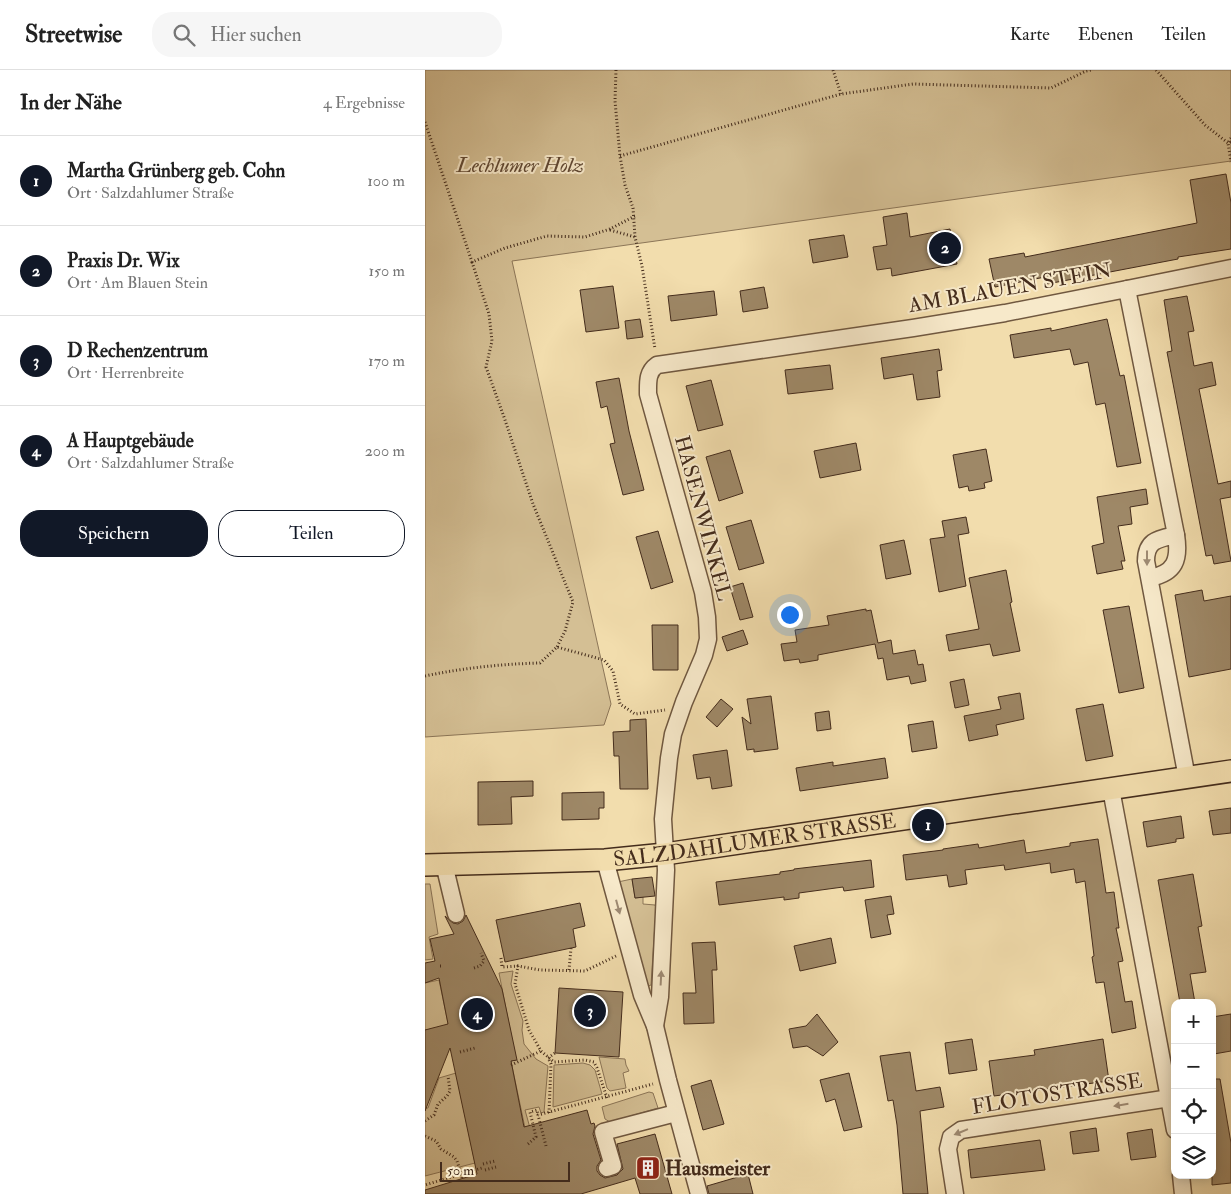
<!DOCTYPE html>
<html lang="de">
<meta charset="utf-8">
<style>
body{margin:0;font-family:"IM FELL Double Pica",serif;background:#f6f6f6;color:#222}
.controls{position:absolute;right:15px;bottom:15px;display:grid;overflow:hidden;border-radius:10px;box-shadow:0 2px 12px #0003}
.controls button{width:45px;height:45px;display:grid;place-items:center;padding:0;border:0;border-bottom:1px solid #e0e0e0;background:#fff;color:#222;font:25px sans-serif}
.scale{position:absolute;left:15px;bottom:12px;width:130px;box-sizing:border-box;padding-left:5px;border:2px solid #442c1c;border-top:0;font-size:14px;line-height:18px;white-space:nowrap;color:#442c1c;-webkit-text-stroke:4px #f7e9ca;paint-order:stroke}
.you{position:absolute;left:364px;top:544px;width:18px;height:18px;margin:-12px;border:4px solid #fff;border-radius:50%;background:#1a73e8;box-shadow:0 0 0 8px #1a73e833}
.badge{display:grid;place-items:center;width:32px;height:32px;border-radius:50%;background:#111827;color:#fff;font-size:16px;font-weight:700}
.pin{position:absolute;translate:-50% -50%;border:2px solid #fff;box-shadow:0 1px 5px #0006}
.list{margin:0;padding:0;list-style:none}
h2{display:flex;justify-content:space-between;align-items:center;height:65px;margin:0;padding:0 20px;font-size:21px}
h2 small{font-size:16px;font-weight:400;color:#767676}
.list li{display:grid;grid-template-columns:32px 1fr auto;gap:15px;align-items:center;box-sizing:border-box;height:90px;padding:0 20px;border-top:1px solid #e0e0e0}
.list b{display:block;font-size:19px;white-space:nowrap}
.list p{margin:0;font-size:16px;white-space:nowrap;color:#767676}
.list em{font-size:16px;font-style:normal;color:#767676}
.actions{display:flex;gap:10px;padding:15px 20px}
.actions a{flex:1;padding:11px 0;border:1px solid #111827;border-radius:20px;text-align:center;font-size:18px;color:#111827}
.actions .main{background:#111827;color:#fff}
.icon{flex:none;width:28px;height:28px;fill:none;stroke:currentColor;stroke-width:2;stroke-linecap:round;stroke-linejoin:round}
.map{position:relative;flex:none;width:806px;height:1124px;overflow:hidden}
header{display:flex;align-items:center;gap:30px;box-sizing:border-box;height:70px;padding:0 25px;background:#fff;border-bottom:1px solid #e0e0e0}
header strong{font-size:24px}
nav{display:flex;gap:28px;margin-inline-start:auto;font-size:18px}
.search{width:350px;height:45px;background:#f6f6f6;display:flex;align-items:center;gap:12px;box-sizing:border-box;padding:0 18px;border-radius:20px;color:#767676;font-size:19px}
main{display:flex}
aside{flex:1;background:#fff}
.map>svg:first-child{display:block}
</style>
<header>
<strong>Streetwise</strong>
<div class="search"><svg class="icon" aria-label="search" viewBox="0 0 24 24"><circle cx="10" cy="10" r="6"/><path d="M15 15l6 6"/></svg>Hier suchen</div>
<nav><a>Karte</a><a>Ebenen</a><a>Teilen</a></nav>
</header>
<main>
<aside>
<h2>In der Nähe<small>4 Ergebnisse</small></h2>
<ul class="list">
<li><span class="badge">1</span><div><b>Martha Grünberg geb. Cohn</b><p>Ort · Salzdahlumer Straße</p></div><em>100 m</em></li>
<li><span class="badge">2</span><div><b>Praxis Dr. Wix</b><p>Ort · Am Blauen Stein</p></div><em>150 m</em></li>
<li><span class="badge">3</span><div><b>D Rechenzentrum</b><p>Ort · Herrenbreite</p></div><em>170 m</em></li>
<li><span class="badge">4</span><div><b>A Hauptgebäude</b><p>Ort · Salzdahlumer Straße</p></div><em>200 m</em></li>
</ul>
<div class="actions"><a class="main">Speichern</a><a>Teilen</a></div>
</aside>
<div class="map">
<svg width="806" height="1124" viewBox="0 0 806 1124">
<rect width="100%" height="100%" fill="#f2ddad"/>
<filter id="stains"><feTurbulence type="fractalNoise" baseFrequency=".004" numOctaves="4"/><feColorMatrix values="0 0 0 0 .2 0 0 0 0 .09 0 0 0 0 .02 0 0 0 .5 -.17"/></filter>
<radialGradient id="worn" r=".72"><stop offset=".6" stop-color="#630" stop-opacity="0"/><stop offset="1" stop-color="#630" stop-opacity=".3"/></radialGradient>
<g fill="#d4bf94" stroke="#8c7658">
<polygon points="0,0 806,0 806,91 87,191 186,634 179,655 0,667"/>
<polygon points="207,809 210,828 218,827 218,834 230,835 231,838 226,915 221,917 188,813"/>
<polygon points="0,814 5,814 13,864 4,867 8,889 0,890"/>
<polygon points="88,901 86,914 98,951 97,960 99,974 111,989 123,996 119,1042 116,1043 114,1037 100,1040 105,1058 100,1058 86,991 91,990 74,903"/>
<polygon points="14,910 28,977 7,959 0,960 0,913"/>
<polygon points="174,987 200,989 201,995 204,1001 198,1003 201,1018 185,1021 182,1018"/>
<polygon points="158,993 165,995 170,1000 177,1024 128,1037 129,995"/>
<polygon points="31,1003 50,1093 0,1106 0,1038 3,1038 14,1008"/>
<polygon points="224,1022 228,1023 233,1038 185,1052 180,1049 177,1037"/>
</g>
<g fill="#9e8867" stroke="#442c1c">
<polygon points="801,104 806,133 806,179 753,187 753,189 622,214 620,207 570,217 564,189 599,183 600,187 772,153 765,110"/>
<polygon points="482,143 485,167 525,159 532,194 467,206 466,198 452,200 448,177 462,175 458,147"/>
<polygon points="419,165 423,187 388,193 384,170"/>
<polygon points="188,216 194,258 161,262 155,220"/>
<polygon points="339,217 343,238 318,242 315,221"/>
<polygon points="289,221 292,245 246,251 243,226"/>
<polygon points="762,226 769,261 763,262 769,296 787,292 791,315 774,319 793,414 806,411 806,427 795,429 806,491 789,494 787,485 781,486 742,282 747,281 739,230"/>
<polygon points="215,249 218,267 202,269 200,251"/>
<polygon points="682,249 695,306 699,305 716,393 692,397 680,333 671,335 663,292 649,295 645,279 589,288 585,265 626,258 626,261"/>
<polygon points="514,279 517,300 512,301 515,327 492,330 488,304 459,309 456,288"/>
<polygon points="405,295 408,319 363,324 360,300"/>
<polygon points="194,308 204,361 219,420 198,425 185,374 190,373 182,336 176,338 171,312"/>
<polygon points="286,310 298,355 273,361 261,316"/>
<polygon points="431,373 436,400 395,408 389,381"/>
<polygon points="561,379 567,411 559,413 560,418 544,421 543,416 534,418 528,385"/>
<polygon points="305,380 318,423 294,431 281,387"/>
<polygon points="721,419 723,434 705,437 707,454 693,456 700,491 696,491 698,499 672,504 667,476 679,473 672,427"/>
<polygon points="541,447 544,463 533,465 541,516 514,522 505,469 520,467 517,451"/>
<polygon points="326,450 339,493 314,500 301,457"/>
<polygon points="233,461 248,512 226,519 211,467"/>
<polygon points="479,470 486,504 461,509 455,475"/>
<polygon points="581,500 587,532 585,533 595,581 568,586 565,574 524,581 521,565 554,559 544,508"/>
<polygon points="318,513 328,547 315,550 305,517"/>
<polygon points="777,520 779,531 806,526 806,599 764,607 750,525"/>
<polygon points="704,536 719,618 694,623 678,540"/>
<polygon points="441,539 441,541 446,540 453,573 466,570 468,584 490,580 493,595 498,594 501,611 486,614 484,606 462,610 458,588 453,589 450,574 393,585 393,590 375,593 374,589 359,591 356,574 372,572 370,560 404,555 402,546"/>
<polygon points="227,555 253,555 253,600 228,600"/>
<polygon points="318,560 323,574 302,581 297,567"/>
<polygon points="539,609 544,635 530,638 525,612"/>
<polygon points="595,623 599,649 571,655 573,665 544,671 539,646 576,639 573,627"/>
<polygon points="346,626 353,679 329,682 329,679 322,680 317,647 326,654 322,629"/>
<polygon points="296,629 308,639 292,657 281,647"/>
<polygon points="678,634 688,686 661,691 651,639"/>
<polygon points="404,641 406,659 392,661 390,643"/>
<polygon points="221,649 223,719 195,719 194,686 189,686 188,662 205,661 205,650"/>
<polygon points="508,651 512,678 487,682 483,655"/>
<polygon points="302,680 307,716 287,719 285,707 272,709 268,685"/>
<polygon points="460,688 463,708 375,721 371,698 408,692 408,696"/>
<polygon points="108,711 108,726 86,727 87,754 53,755 53,712"/>
<polygon points="179,722 179,738 174,738 174,749 137,750 137,723"/>
<polygon points="806,738 806,763 788,765 784,741"/>
<polygon points="756,746 759,768 751,769 751,772 722,777 718,752"/>
<polygon points="673,769 681,823 689,822 694,858 691,858 698,891 693,892 700,932 707,931 711,958 687,963 679,912 671,913 667,887 669,886 660,811 651,813 649,799 626,803 625,793 580,800 579,795 540,800 542,814 524,817 522,805 481,810 478,785 518,780 518,779 553,774 554,778 599,770 601,783 645,776 645,773"/>
<polygon points="446,790 449,817 419,821 418,817 374,823 374,828 359,830 359,827 294,835 291,812 355,804 355,802 369,800 369,799"/>
<polygon points="768,804 777,856 773,857 781,902 765,904 770,933 755,933 733,810"/>
<polygon points="227,807 230,826 210,828 207,809"/>
<polygon points="466,826 469,844 462,845 466,864 446,868 440,830"/>
<polygon points="155,833 160,856 148,859 151,877 80,892 71,850"/>
<polygon points="41,845 77,919 92,990 86,991 99,1057 162,1040 166,1054 169,1053 170,1056 168,1064 176,1090 172,1096 172,1101 175,1105 180,1108 192,1105 198,1099 192,1074 230,1064 247,1124 215,1124 210,1108 156,1124 0,1124 0,1120 52,1104 25,978 0,1041 0,960 23,954 14,908 0,913 0,893 10,891 5,869 29,864 20,846 28,853 33,854 38,851"/>
<polygon points="406,868 411,893 375,901 369,876"/>
<polygon points="290,872 292,900 287,900 289,953 259,954 258,923 271,923 267,873"/>
<polygon points="134,918 198,922 194,987 130,983"/>
<polygon points="392,944 413,972 398,986 382,976 368,978 364,959 381,956"/>
<polygon points="806,944 806,981 789,984 787,947"/>
<polygon points="547,969 552,1000 524,1004 520,973"/>
<polygon points="678,969 684,1011 569,1026 564,991 610,985 609,980"/>
<polygon points="485,982 491,1021 515,1017 519,1037 495,1041 503,1124 478,1124 472,1055 468,1030 463,1031 455,986"/>
<polygon points="424,1003 437,1057 419,1061 410,1029 401,1032 395,1010"/>
<polygon points="787,1009 795,1009 806,1073 806,1113 787,1115"/>
<polygon points="286,1010 299,1054 278,1060 266,1016"/>
<polygon points="671,1058 674,1081 648,1084 645,1062"/>
<polygon points="727,1059 731,1087 706,1090 702,1063"/>
<polygon points="615,1070 620,1100 546,1108 543,1080"/>
<polygon points="323,1104 328,1124 284,1124 282,1116"/>
</g>
<g fill="none" stroke-linecap="round" stroke-linejoin="round">
<defs>
<g id="minor">
<polyline points="702,219 806,198"/>
<path d="M725,508C750,503 755,490 751,465C733,469 721,470 721,491L762,708"/>
<polyline points="686,719 750,1060"/>
<polyline points="180,790 217,925 230,956 243,1010 274,1124"/>
<polyline points="19,794 31,844"/>
<path d="M230,956L235,927L241,800L238,749L244,688L248,664L259,632L279,585L283,569L282,547L278,522L223,324C223,312 222,302 232,295L488,258L580,243L702,219L751,465"/>
<polyline points="182,1098 188,1096 178,1062 251,1043"/>
<polyline points="756,1105 758,1124"/>
<polyline points="530,1124 523,1079 526,1067 536,1060 745,1028"/>
</g>
<g id="major">
<path id="s1" d="M0,795L180,790L240,784L806,701"/>
</g>
</defs>
<use href="#minor" stroke="#705840" stroke-width="19"/>
<use href="#major" stroke="#442c1c" stroke-width="24"/>
<g stroke="#442c1c" stroke-width="3" stroke-dasharray="1 2.5" stroke-linecap="butt">
<polyline points="191,0 190,31 195,86 200,115 208,138 210,167 217,196 230,279"/>
<polyline points="408,0 416,24"/>
<polyline points="731,0 780,55 803,73 806,72"/>
<polyline points="0,52 47,192 80,178 122,166 160,167 185,159 210,146"/>
<polyline points="806,68 803,73 806,92"/>
<polyline points="195,86 416,24 488,14 626,18 661,1 666,0"/>
<polyline points="185,160 210,167"/>
<polyline points="47,192 64,244 67,271 61,297 79,347 108,434 148,532 140,561 132,577"/>
<path d="M0,606C38,598 76,594 115,593L132,577L179,590L188,601L195,634L210,644L240,640"/>
<polyline points="76,888 77,897 93,896"/>
<polyline points="15,896 18,896"/>
<polyline points="49,898 55,896 59,891 56,883"/>
<polyline points="144,900 146,878"/>
<polyline points="35,982 50,978"/>
<polyline points="86,995 116,981"/>
<polyline points="182,1028 172,998 169,992 160,990 129,992 116,981 104,960 90,914 93,896 115,900 160,901 191,886"/>
<polyline points="124,1043 126,994 123,988 130,983"/>
<polyline points="0,1051 9,1045 13,1034 22,1026 25,1021 23,1006"/>
<polyline points="0,1066 11,1071 16,1079 29,1087 32,1091 36,1104 0,1115"/>
<polyline points="103,1074 111,1067 105,1042 112,1040 113,1045"/>
<polyline points="121,1076 113,1045 228,1014"/>
<polyline points="58,1094 70,1091"/>
<polyline points="60,1100 71,1097"/>
<polyline points="37,1108 36,1104 57,1098"/>
</g>
<use href="#minor" stroke="#f7e9ca" stroke-width="16"/>
<use href="#major" stroke="#f2ddad" stroke-width="21"/>
</g>
<defs><path id="oneway-solid" d="M-6-.8H1V-3.2L6.5 0L1 3.2V.8H-6Z" transform="scale(1.25)"/></defs>
<g fill="#9e8a73">
<use href="#oneway-solid" transform="translate(722 488) rotate(90)"/>
<use href="#oneway-solid" transform="translate(193 837) rotate(75)"/>
<use href="#oneway-solid" transform="translate(236 908) rotate(-87)"/>
<use href="#oneway-solid" transform="translate(696 1035) rotate(171)"/>
<use href="#oneway-solid" transform="translate(536 1062) rotate(158)"/>
</g>
<defs>
<symbol id="building-square" viewBox="-11 -11 22 22"><rect x="-9" y="-9" width="18" height="18" rx="4" fill="#8f2418" stroke="#f7e9ca"/><path d="M-4-6H4V6H1V3H-1V6H-4ZM-2.5-4.3h1.7v1.8h-1.7ZM.8-4.3h1.7v1.8H.8ZM-2.5-1h1.7V.8h-1.7ZM.8-1h1.7V.8H.8Z" fill="#fff"/></symbol>
</defs>
<g fill-rule="evenodd">
<use href="#building-square" x="209" y="1084" width="28" height="28"/>
</g>
<g text-anchor="middle" dominant-baseline="central" stroke-width="4" stroke-linejoin="round" paint-order="stroke">
<g font-size="21" font-style="italic" fill="#614934" stroke="#f7e9ca">
<text x="95" y="95">Lechlumer Holz</text>
</g>
<g font-size="21" fill="#442c1c" stroke="#f7e9ca">
<text transform="translate(585 218) rotate(-10)">AM BLAUEN STEIN</text>
<text transform="translate(278 448) rotate(75)">HASENWINKEL</text>
<text stroke="none"><textPath href="#s1" startOffset="331">SALZDAHLUMER STRASSE</textPath></text>
<text transform="translate(632 1024) rotate(-9)">FLOTOSTRASSE</text>
</g>
<g font-size="21" font-weight="bold" fill="#442c1c" stroke="#f7e9ca" text-anchor="start">
<text x="240" y="1098">Hausmeister</text>
</g>
</g>
<rect width="100%" height="100%" filter="url(#stains)"/>
<rect width="100%" height="100%" fill="url(#worn)"/>
</svg>
<div class="controls">
<button>+</button>
<button>−</button>
<button><svg class="icon" aria-label="locate" viewBox="0 0 24 24"><circle cx="12" cy="12" r="6"/><path d="M12 2v4M12 18v4M2 12h4M18 12h4"/></svg></button>
<button><svg class="icon" aria-label="layers" viewBox="0 0 24 24"><path d="M12 4l9 5-9 5-9-5zM3 14l9 5 9-5"/></svg></button>
</div>
<div class="scale">50 m</div>
<div class="you"></div>
<div class="pin badge" style="left:503px;top:755px">1</div>
<div class="pin badge" style="left:520px;top:178px">2</div>
<div class="pin badge" style="left:165px;top:941px">3</div>
<div class="pin badge" style="left:52px;top:944px">4</div>
</div>
</main>
